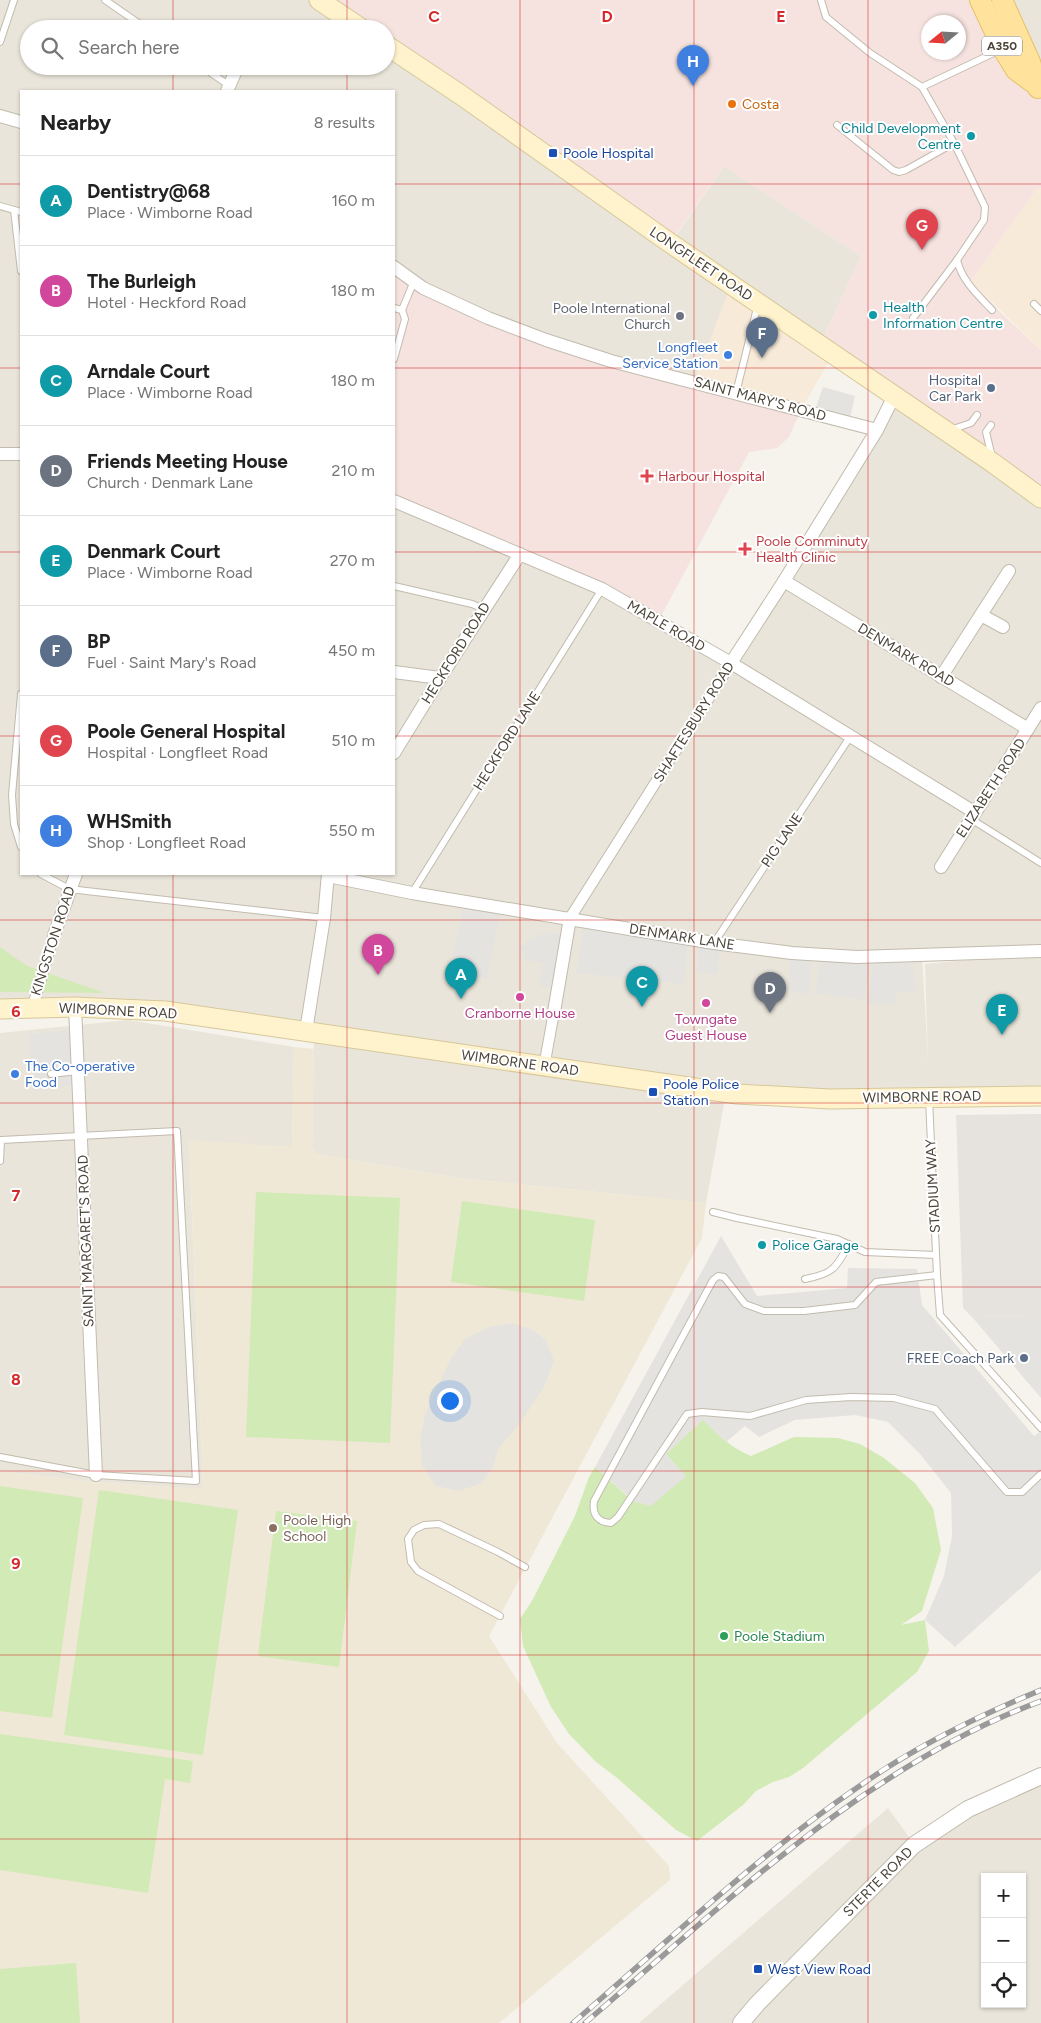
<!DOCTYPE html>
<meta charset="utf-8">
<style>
body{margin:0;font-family:Figtree,sans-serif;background:#f6f6f6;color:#222}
.controls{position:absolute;right:15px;bottom:15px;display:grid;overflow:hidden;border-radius:0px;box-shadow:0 1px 4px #0004}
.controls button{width:45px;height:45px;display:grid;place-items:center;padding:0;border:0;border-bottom:1px solid #e0e0e0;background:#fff;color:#222;font:25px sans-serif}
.compass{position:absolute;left:921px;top:15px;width:45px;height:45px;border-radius:50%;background:#fff;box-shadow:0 1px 4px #0004;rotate:252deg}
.you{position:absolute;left:449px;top:1400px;width:18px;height:18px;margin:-12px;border:4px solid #fff;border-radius:50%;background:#1a73e8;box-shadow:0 0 0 8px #1a73e833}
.badge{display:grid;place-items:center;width:32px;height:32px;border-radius:50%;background:#111827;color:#fff;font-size:16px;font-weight:700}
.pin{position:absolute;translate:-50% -41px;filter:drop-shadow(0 1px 2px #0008)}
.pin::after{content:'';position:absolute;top:26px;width:18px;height:15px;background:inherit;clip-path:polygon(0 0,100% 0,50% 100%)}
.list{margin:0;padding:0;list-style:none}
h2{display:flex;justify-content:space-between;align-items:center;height:65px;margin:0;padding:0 20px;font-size:21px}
h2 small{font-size:16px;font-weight:400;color:#767676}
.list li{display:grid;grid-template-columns:32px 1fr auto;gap:15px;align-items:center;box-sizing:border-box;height:90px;padding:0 20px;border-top:1px solid #e0e0e0}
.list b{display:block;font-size:19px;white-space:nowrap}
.list p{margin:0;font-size:16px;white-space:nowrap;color:#767676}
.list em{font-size:16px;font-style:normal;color:#767676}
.icon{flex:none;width:28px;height:28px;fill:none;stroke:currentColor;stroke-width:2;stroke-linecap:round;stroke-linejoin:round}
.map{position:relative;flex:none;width:1041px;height:2023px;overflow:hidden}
.search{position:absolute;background:#fff;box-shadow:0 1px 4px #0004;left:20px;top:20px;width:375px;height:55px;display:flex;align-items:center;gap:12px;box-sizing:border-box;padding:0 18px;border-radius:28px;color:#767676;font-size:19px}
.panel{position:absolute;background:#fff;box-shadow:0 1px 4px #0004;left:20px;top:90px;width:375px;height:785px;border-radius:0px}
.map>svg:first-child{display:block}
</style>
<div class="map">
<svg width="1041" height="2023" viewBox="0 0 1041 2023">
<rect width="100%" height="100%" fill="#f6f3ec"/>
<g fill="#eae5da" fill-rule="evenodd">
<polygon points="0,0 319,0 362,29 29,29 29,66 386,66 386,45 671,243 724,166 861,256 820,345 694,382 488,318 394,267 394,91 21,91 21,874 394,874 394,502 602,589 731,663 894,396 1041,498 1041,951 922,955 928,1061 925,964 1041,953 1041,1096 726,1093 706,1203 457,1178 316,1154 312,1147 314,1033 165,1011 0,1009"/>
<polygon points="1002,0 1041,0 1041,80"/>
<polygon points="128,1020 294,1047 292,1147 189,1141 203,1489 92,1482 0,1471 0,1033"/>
<path d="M1041,1776V2023H639L888,1808L914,1844ZM985,1877H1022V2004H985Z"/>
</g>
<g fill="#f7ead8">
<polygon points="1041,187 1041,350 971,281 1036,190"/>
<polygon points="731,284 833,354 801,410 694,382"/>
</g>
<polygon fill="#e6e2dd" points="1041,1114 1041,1316 972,1317 963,1308 956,1115"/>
<polygon fill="#efe8d6" points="294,1047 314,1049 312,1146 316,1154 457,1178 706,1203 702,1238 489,1636 557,1743 669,1866 670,1880 499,2023 0,2023 0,1471 92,1482 203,1489 189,1140 292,1147"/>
<g fill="#f6e3e0" fill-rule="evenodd">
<path d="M319,0H980L1041,93V187L1036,190L971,281L1001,313L1041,350V498L820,345L861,256L724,166L670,243L386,45V29H362ZM928,22H958V52H928Z"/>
<polygon points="394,267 423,288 546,340 801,410 789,437 777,448 749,452 658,622 531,559 394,501"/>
</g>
<g fill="#d2eab5">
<polygon points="0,947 27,966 105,993 0,992"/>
<polygon points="256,1192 400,1198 390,1443 246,1437"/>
<polygon points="462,1201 595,1220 584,1301 451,1282"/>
<path d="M703,1419C718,1435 731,1448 751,1456L794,1437L838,1438L860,1444L884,1458L915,1483L933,1508L941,1550L922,1611L901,1625L925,1620L929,1651L917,1672L803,1768L789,1777L773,1782L756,1791L743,1805L697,1841L676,1830L616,1777L596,1762L569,1734L551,1707L523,1646L520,1619L533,1599L575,1516L589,1477L595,1467L634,1502L685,1476L666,1454Z"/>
<polygon points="0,1486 83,1498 52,1718 0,1711"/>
<polygon points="99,1490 238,1510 203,1755 64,1735"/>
<polygon points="276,1511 357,1521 339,1667 258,1656"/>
<polygon points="0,1734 193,1761 190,1783 165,1779 148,1893 0,1870"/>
<polygon points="76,1963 80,2023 0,2023 0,1969"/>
</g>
<g fill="#e5e3e0">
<polygon points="823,387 855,396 849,423 814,413"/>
<polygon points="463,907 500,914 487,979 450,972"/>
<polygon points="584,925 688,943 684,984 576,973"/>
<polygon points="543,933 561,933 554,988 540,986 543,963 524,960 526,951 519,949 530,939"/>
<polygon points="698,945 720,949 717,975 697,972"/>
<polygon points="790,957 812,959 809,994 788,991"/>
<polygon points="820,960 870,963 864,1000 815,993"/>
<polygon points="874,960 913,961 916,993 897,992 896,1004 867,1003"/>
<polygon points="70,1030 75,1085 34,1089 29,1034"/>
<polygon points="721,1236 757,1296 847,1288 848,1268 917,1269 922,1305 1034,1436 1041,1431 1041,1570 955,1647 925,1620 944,1576 952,1536 951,1493 920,1454 888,1422 855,1415 795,1420 759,1437 745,1426 726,1442 703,1420 666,1454 686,1476 651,1506 635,1502 595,1467"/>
<polygon points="1041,1316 1041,1398 972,1317"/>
<polygon points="511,1323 531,1329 546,1340 554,1361 544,1387 518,1426 498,1449 493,1467 482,1483 459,1491 436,1486 422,1465 420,1439 425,1415 438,1386 450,1360 465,1339 489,1327"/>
</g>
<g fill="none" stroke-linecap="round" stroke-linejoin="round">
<defs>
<g id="service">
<polyline points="105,0 147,29"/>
<polyline points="821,0 826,17 870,53 922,87"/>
<polyline points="0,42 14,0"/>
<polyline points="201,66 230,86"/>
<polyline points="837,125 893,170 899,172 906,170 954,143"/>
<polyline points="0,206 21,212"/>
<polyline points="14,210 21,271"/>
<path d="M957,260C962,281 978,295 992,310"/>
<polyline points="1034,304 1041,311"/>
<polyline points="394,308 402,310 414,281"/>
<polyline points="913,318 957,260 984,220 985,207 954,143 922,87 1000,50"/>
<polyline points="394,359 405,319 402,310"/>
<polyline points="736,393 758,304"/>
<polyline points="991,425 986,432 992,457"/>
<polyline points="950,430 971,423 977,415"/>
<polyline points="394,586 472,604 484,609"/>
<polyline points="21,694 12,795 14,824 21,847"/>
<polyline points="971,819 1041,863"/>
<polyline points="41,874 69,889 324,918"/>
<polyline points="412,893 602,589"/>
<polyline points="714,943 850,737"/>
<polyline points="51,1074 78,1071"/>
<polyline points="929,1099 937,1275"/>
<polyline points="0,1161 1,1140 177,1131 196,1481 96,1475 0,1457"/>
<polyline points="713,1212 737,1218 837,1239 865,1252 936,1255"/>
<path d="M805,1279C832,1274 836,1269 849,1244"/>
<path d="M1041,1428L940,1315L937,1275L876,1282L855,1305L804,1311H764L745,1304L724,1277L718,1276L713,1280L594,1501C592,1514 597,1522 611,1523L618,1517L687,1414L702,1412L750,1416L806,1400L851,1397L894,1398L935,1409L1007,1492H1022L1041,1474"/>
<polyline points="500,1616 418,1571 411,1562 408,1539 414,1530 424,1525 439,1524 498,1552 525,1567"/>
</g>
<g id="pedestrian">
<polyline points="570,918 731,663"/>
<polyline points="32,1009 54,935"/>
<polyline points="544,1067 554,1012"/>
</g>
<g id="minor">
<polyline points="227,91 238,66"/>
<polyline points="0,116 21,122"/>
<polyline points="394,267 423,288 488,318 546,340 611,361 877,430"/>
<polyline points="0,454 21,454"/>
<polyline points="394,501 602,589 731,663 974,812"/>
<polyline points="784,581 1028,729"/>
<polyline points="981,615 1003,627"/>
<polyline points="731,663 784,581 877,430 894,396"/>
<polyline points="394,672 440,678"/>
<polyline points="941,677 1009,571"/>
<polyline points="394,753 440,678 520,554"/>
<polyline points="941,867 1041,708"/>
<polyline points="328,876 412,893 714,943 792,953 857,957 1041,951"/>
<polyline points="54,935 76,874"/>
<polyline points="75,1007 96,1475"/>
<polyline points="554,1012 570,918"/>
<polyline points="306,1031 324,918 328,874"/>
</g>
<polyline id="tertiary" points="741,2023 757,2004 914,1845 968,1809 1041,1776"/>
<g id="secondary">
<polyline points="319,0 362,29"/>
<polyline points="386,45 461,95 670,243 993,463 1041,498"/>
<polyline points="0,1009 75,1007 165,1011 737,1094 830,1099 1041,1096"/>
</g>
<g id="primary">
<polyline points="980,0 1003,49 1016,70 1035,84"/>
<polyline points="1002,0 1030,62 1038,88"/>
</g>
</defs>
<use href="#service" stroke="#c2bbae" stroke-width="8"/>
<use href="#pedestrian" stroke="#c2bbae" stroke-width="12"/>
<use href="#minor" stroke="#c2bbae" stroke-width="14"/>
<use href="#tertiary" stroke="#c2bbae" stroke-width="18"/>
<use href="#secondary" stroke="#d6c79b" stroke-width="21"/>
<use href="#primary" stroke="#e6c16a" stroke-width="22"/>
<use href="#service" stroke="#fff" stroke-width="6"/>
<use href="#pedestrian" stroke="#fff" stroke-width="10"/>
<use href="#minor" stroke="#fff" stroke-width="12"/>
<use href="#tertiary" stroke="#fff" stroke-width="16"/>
<use href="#secondary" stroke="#fff3cd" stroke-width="19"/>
<use href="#primary" stroke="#ffe39c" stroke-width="20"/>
<defs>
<g id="rail">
<path d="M573,2023C667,1942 758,1855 861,1785C916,1746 978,1716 1041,1690"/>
<path d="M585,2023C726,1903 864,1767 1041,1701"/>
</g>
</defs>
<use href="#rail" stroke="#9a9a9a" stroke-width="5.5"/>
<use href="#rail" stroke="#fff" stroke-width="4" stroke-dasharray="11" stroke-linecap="butt"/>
</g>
<path fill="none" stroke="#d62828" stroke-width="1" stroke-opacity="0.55" d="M173,0V29M347,0V29M520,0V2023M694,0V2023M868,0V2023M173,66V91M347,66V91M0,184H21M394,184H1041M0,368H21M394,368H1041M0,552H21M394,552H1041M0,736H21M394,736H1041M173,874V2023M347,874V2023M0,920H1041M0,1103H1041M0,1287H1041M0,1471H1041M0,1655H1041M0,1839H1041"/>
<circle fill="#e8710a" stroke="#fff" stroke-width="2" cx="732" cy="104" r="5"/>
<g fill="#0f9aa8" stroke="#fff" stroke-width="2">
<circle cx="971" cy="136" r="5"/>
<circle cx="873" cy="315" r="5"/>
<circle cx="762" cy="1245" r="5"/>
</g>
<g fill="#1a4fb4" stroke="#fff" stroke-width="2">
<rect x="548" y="148" width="10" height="10" rx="2.5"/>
<rect x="648" y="1087" width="10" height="10" rx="2.5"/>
<rect x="753" y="1964" width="10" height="10" rx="2.5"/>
</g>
<circle fill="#6b7280" stroke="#fff" stroke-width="2" cx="680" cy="316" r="5"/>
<g fill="#3f7fe0" stroke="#fff" stroke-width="2">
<circle cx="728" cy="355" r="5"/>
<circle cx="15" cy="1074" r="5"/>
</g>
<g fill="#5c6f8a" stroke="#fff" stroke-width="2">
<circle cx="991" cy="388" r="5"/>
<circle cx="1024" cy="1358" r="5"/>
</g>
<g fill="#e0444e" stroke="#fff" stroke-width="2">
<path d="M644.5 468.5h5v5h5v5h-5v5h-5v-5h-5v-5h5z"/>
<path d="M742.5 541.5h5v5h5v5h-5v5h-5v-5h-5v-5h5z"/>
</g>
<g fill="#d1479c" stroke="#fff" stroke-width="2">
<circle cx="520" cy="997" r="5"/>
<circle cx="706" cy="1003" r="5"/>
</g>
<circle fill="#8d6e63" stroke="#fff" stroke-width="2" cx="273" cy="1528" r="5"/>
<circle fill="#2e9e5b" stroke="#fff" stroke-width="2" cx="724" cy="1636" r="5"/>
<g text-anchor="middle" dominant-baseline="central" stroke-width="4" stroke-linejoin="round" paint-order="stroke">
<rect fill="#fff" stroke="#817c74" stroke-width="1" x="982" y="36.5" width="40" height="19" rx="4"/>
<g font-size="12" font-weight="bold" fill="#4b4439">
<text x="1002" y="46">A350</text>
</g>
<g font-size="14" fill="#c56008" stroke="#fff" text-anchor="start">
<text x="742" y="104">Costa</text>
</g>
<g font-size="14" fill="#0d838f" stroke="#fff" text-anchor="start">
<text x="961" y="128" text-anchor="end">Child Development<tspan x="961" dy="16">Centre</tspan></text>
<text x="883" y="307">Health<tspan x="883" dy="16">Information Centre</tspan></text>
<text x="772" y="1245">Police Garage</text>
</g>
<g font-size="14" fill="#164399" stroke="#fff" text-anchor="start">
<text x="563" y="153">Poole Hospital</text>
<text x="663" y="1084">Poole Police<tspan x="663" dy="16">Station</tspan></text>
<text x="768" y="1969">West View Road</text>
</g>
<g font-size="14" fill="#4b4439" stroke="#fff">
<text transform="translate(701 264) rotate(34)">LONGFLEET ROAD</text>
<text transform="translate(760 399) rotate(15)">SAINT MARY'S ROAD</text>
<text transform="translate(666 626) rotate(30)">MAPLE ROAD</text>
<text transform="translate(456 653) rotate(-58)">HECKFORD ROAD</text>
<text transform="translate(906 655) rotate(31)">DENMARK ROAD</text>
<text transform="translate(694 722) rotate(-58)">SHAFTESBURY ROAD</text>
<text transform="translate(507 741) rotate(-58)">HECKFORD LANE</text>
<text transform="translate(991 788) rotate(-57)">ELIZABETH ROAD</text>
<text transform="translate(782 840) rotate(-56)">PIG LANE</text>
<text transform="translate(682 937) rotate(9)">DENMARK LANE</text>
<text transform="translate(53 941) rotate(-72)">KINGSTON ROAD</text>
<text transform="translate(118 1011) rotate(3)">WIMBORNE ROAD</text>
<text transform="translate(520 1063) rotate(8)">WIMBORNE ROAD</text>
<text transform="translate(922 1097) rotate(-1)">WIMBORNE ROAD</text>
<text transform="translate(933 1186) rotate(-93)">STADIUM WAY</text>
<text transform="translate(86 1241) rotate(-92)">SAINT MARGARET'S ROAD</text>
<text transform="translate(878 1882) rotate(-45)">STERTE ROAD</text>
</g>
<g font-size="14" fill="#5b616d" stroke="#fff" text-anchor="end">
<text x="670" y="308">Poole International<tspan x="670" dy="16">Church</tspan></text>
</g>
<g font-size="14" fill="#366cbe" stroke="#fff" text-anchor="end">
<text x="718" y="347">Longfleet<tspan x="718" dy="16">Service Station</tspan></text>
<text x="25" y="1066" text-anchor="start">The Co-operative<tspan x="25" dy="16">Food</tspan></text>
</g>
<g font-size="14" fill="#4e5e75" stroke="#fff" text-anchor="end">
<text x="981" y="380">Hospital<tspan x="981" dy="16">Car Park</tspan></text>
<text x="1014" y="1358">FREE Coach Park</text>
</g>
<g font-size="14" fill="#be3a42" stroke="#fff" text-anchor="start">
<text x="658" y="476">Harbour Hospital</text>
<text x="756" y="541">Poole Comminuty<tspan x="756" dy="16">Health Clinic</tspan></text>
</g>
<g font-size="14" fill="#b23c85" stroke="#fff">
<text x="520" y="1013">Cranborne House</text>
<text x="706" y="1019">Towngate<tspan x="706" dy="16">Guest House</tspan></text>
</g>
<g font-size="14" fill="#785e54" stroke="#fff" text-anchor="start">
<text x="283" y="1520">Poole High<tspan x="283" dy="16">School</tspan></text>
</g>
<g font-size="14" fill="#27864d" stroke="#fff" text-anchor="start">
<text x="734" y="1636">Poole Stadium</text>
</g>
</g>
<g font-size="16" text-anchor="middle" font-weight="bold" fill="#d62828" stroke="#fff" stroke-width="4" stroke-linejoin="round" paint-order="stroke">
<text x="434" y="22">C</text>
<text x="607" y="22">D</text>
<text x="781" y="22">E</text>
<text x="16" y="1017">6</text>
<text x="16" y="1201">7</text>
<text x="16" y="1385">8</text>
<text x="16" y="1569">9</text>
</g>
</svg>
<div class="controls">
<button>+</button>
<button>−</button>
<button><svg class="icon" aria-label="locate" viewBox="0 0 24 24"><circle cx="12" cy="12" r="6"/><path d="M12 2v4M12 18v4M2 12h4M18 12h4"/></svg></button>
</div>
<svg class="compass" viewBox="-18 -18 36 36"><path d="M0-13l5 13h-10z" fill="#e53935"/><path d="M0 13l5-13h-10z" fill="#767676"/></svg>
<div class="you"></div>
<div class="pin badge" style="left:461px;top:999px;background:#0f9aa8">A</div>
<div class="pin badge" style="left:378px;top:975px;background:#d1479c">B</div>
<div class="pin badge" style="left:642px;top:1007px;background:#0f9aa8">C</div>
<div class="pin badge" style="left:770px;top:1013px;background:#6b7280">D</div>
<div class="pin badge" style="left:1002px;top:1035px;background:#0f9aa8">E</div>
<div class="pin badge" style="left:762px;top:358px;background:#5c6f8a">F</div>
<div class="pin badge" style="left:922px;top:250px;background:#e0444e">G</div>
<div class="pin badge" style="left:693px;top:86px;background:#3f7fe0">H</div>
<div class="search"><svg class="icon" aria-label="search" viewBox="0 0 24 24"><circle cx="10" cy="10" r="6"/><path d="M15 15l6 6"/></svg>Search here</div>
<section class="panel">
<h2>Nearby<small>8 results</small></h2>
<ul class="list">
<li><span class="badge" style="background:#0f9aa8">A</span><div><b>Dentistry@68</b><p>Place · Wimborne Road</p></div><em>160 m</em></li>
<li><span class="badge" style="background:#d1479c">B</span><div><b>The Burleigh</b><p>Hotel · Heckford Road</p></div><em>180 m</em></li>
<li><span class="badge" style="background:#0f9aa8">C</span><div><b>Arndale Court</b><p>Place · Wimborne Road</p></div><em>180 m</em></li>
<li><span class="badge" style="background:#6b7280">D</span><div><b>Friends Meeting House</b><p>Church · Denmark Lane</p></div><em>210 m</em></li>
<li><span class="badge" style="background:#0f9aa8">E</span><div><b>Denmark Court</b><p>Place · Wimborne Road</p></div><em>270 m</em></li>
<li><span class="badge" style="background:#5c6f8a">F</span><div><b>BP</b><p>Fuel · Saint Mary's Road</p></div><em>450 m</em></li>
<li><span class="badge" style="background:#e0444e">G</span><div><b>Poole General Hospital</b><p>Hospital · Longfleet Road</p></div><em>510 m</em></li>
<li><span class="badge" style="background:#3f7fe0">H</span><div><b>WHSmith</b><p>Shop · Longfleet Road</p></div><em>550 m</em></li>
</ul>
</section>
</div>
